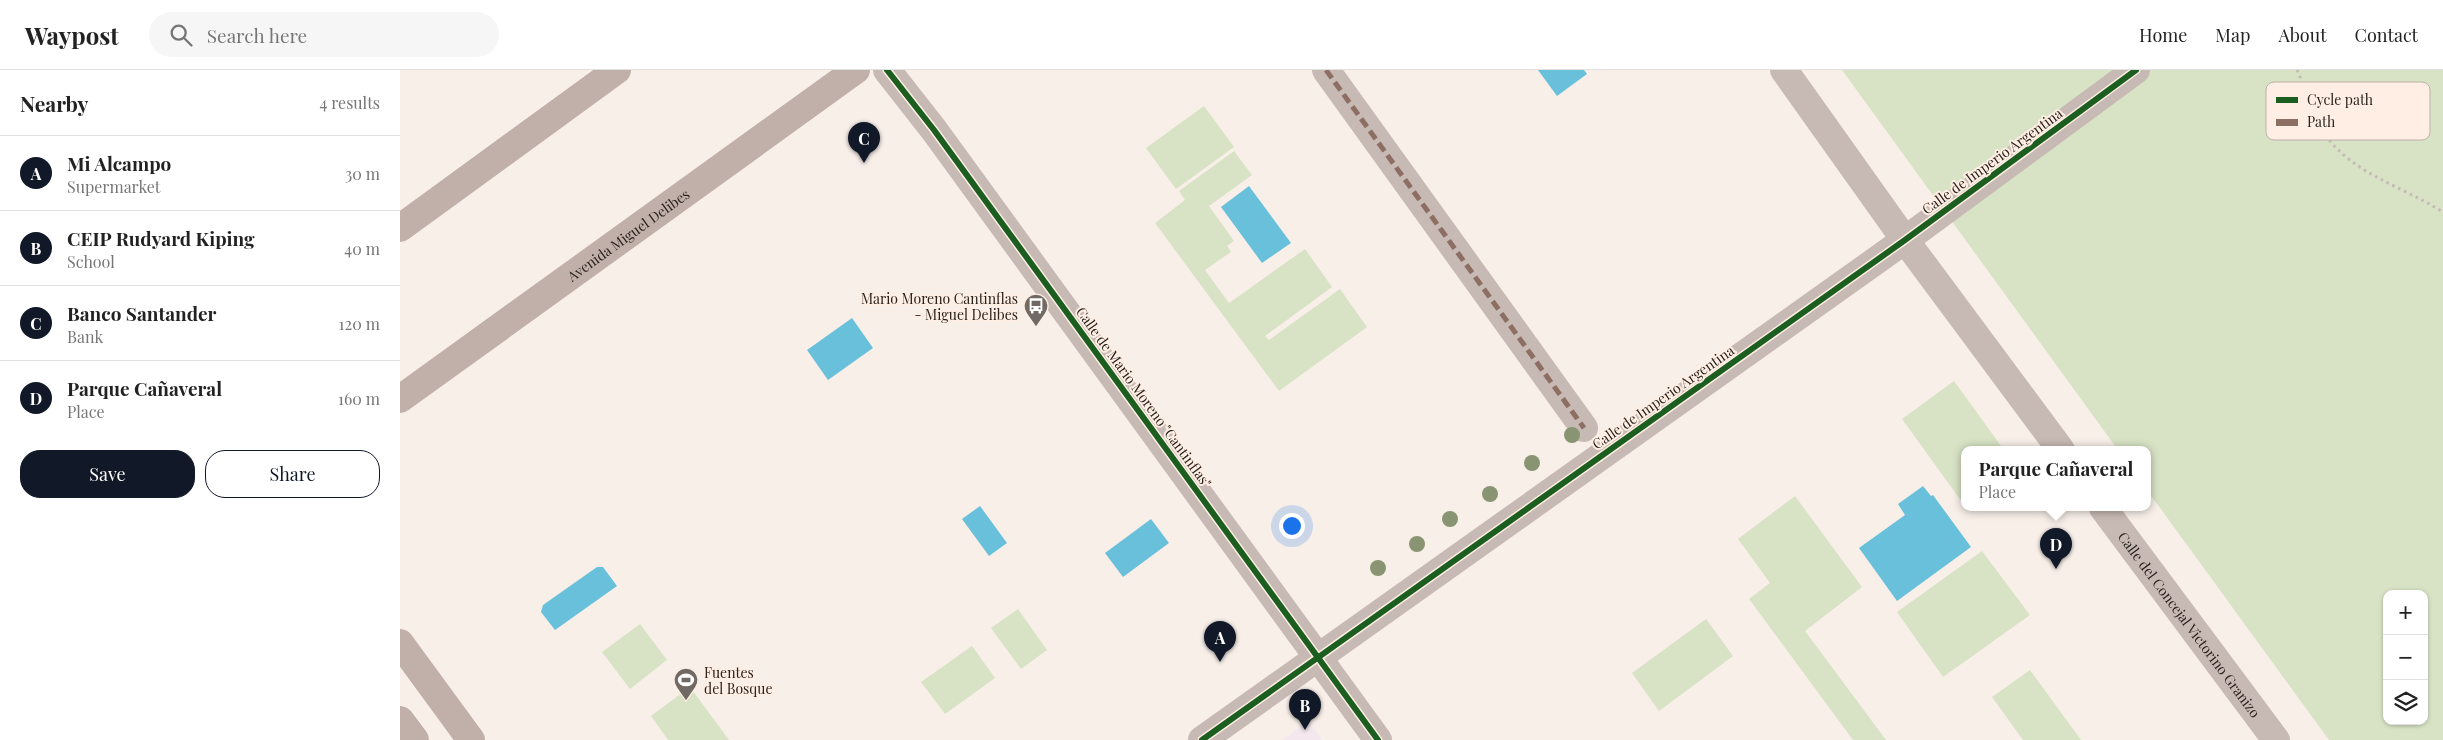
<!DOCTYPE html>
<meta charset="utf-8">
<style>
body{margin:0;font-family:"Playfair Display",serif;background:#f6f6f6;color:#222}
.controls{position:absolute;right:15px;bottom:15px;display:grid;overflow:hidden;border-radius:10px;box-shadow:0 1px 4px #0004}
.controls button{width:45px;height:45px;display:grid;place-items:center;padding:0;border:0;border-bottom:1px solid #e0e0e0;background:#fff;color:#222;font:25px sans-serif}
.you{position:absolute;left:891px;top:455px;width:18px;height:18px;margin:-12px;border:4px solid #fff;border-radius:50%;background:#1a73e8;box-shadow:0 0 0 8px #1a73e833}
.badge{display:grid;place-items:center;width:32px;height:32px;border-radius:50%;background:#111827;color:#fff;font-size:16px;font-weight:700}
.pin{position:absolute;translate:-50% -41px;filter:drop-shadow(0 1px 2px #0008)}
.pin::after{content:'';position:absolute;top:26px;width:18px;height:15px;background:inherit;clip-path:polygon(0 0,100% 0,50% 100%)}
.popup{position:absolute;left:1561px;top:376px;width:190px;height:65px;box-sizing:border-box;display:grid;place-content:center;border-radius:10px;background:#fff;filter:drop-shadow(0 1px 4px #0005);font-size:16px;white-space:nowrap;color:#767676}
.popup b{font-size:19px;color:#222}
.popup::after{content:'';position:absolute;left:50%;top:100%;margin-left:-10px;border:10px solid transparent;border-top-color:#fff}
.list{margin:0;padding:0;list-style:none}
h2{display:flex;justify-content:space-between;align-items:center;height:65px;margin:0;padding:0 20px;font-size:21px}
h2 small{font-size:16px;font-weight:400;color:#767676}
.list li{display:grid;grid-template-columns:32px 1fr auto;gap:15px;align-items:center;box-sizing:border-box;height:75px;padding:0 20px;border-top:1px solid #e0e0e0}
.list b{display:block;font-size:19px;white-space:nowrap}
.list p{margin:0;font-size:16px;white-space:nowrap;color:#767676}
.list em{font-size:16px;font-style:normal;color:#767676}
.actions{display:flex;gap:10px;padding:15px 20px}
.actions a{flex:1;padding:11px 0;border:1px solid #111827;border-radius:20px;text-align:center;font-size:18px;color:#111827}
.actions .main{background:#111827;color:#fff}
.icon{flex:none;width:28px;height:28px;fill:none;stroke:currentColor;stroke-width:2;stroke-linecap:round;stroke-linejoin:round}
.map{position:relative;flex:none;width:2043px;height:670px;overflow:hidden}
header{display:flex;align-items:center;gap:30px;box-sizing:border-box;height:70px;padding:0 25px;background:#fff;border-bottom:1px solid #e0e0e0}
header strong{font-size:24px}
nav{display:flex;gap:28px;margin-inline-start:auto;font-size:18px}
.search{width:350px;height:45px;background:#f6f6f6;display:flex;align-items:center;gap:12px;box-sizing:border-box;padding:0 18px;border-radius:28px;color:#767676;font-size:19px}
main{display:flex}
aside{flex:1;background:#fff}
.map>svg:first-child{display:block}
</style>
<header>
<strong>Waypost</strong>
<div class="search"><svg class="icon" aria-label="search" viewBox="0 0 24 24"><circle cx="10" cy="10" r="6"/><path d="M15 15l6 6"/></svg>Search here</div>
<nav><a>Home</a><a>Map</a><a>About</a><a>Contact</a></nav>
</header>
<main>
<aside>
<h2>Nearby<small>4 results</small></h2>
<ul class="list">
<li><span class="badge">A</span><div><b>Mi Alcampo</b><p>Supermarket</p></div><em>30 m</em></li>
<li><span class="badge">B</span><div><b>CEIP Rudyard Kiping</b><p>School</p></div><em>40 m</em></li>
<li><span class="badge">C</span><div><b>Banco Santander</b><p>Bank</p></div><em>120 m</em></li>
<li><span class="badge">D</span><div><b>Parque Cañaveral</b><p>Place</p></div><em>160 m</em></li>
</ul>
<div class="actions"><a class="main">Save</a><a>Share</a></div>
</aside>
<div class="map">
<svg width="2043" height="670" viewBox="0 0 2043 670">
<rect width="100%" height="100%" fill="#f8efe9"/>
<polygon fill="#f4e7ee" points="909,651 922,670 882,670"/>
<g fill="#d8e3c5" fill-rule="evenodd">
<path d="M1442,0H2043V670H1929L1747,420V380H1718ZM1987,524H2024V651H1987Z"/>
<polygon points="804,36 834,77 776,119 746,78"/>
<polygon points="834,81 852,105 809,136 834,171 827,176 831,182 805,200 829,233 905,179 932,217 865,266 869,270 940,219 967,257 879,321 755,153 785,130 779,121"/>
<polygon points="1554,311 1604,380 1565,380 1565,436 1502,349"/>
<polygon points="1395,426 1462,517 1405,561 1486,670 1453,670 1349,529 1370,513 1338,469"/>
<polygon points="1582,481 1630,545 1543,607 1497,542"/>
<polygon points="618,539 647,580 621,599 591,558"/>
<polygon points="1306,549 1333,586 1259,641 1232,603"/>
<polygon points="240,554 267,590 230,619 202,582"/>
<polygon points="572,576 595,608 545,644 521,612"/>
<polygon points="1630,600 1681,670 1623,670 1592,627"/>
<polygon points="290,617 329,670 268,670 251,646"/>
</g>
<g fill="#69c0db">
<polygon points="1138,0 1184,0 1187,4 1157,26"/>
<polygon points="849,116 891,173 862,193 821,137"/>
<polygon points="452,248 473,278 428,310 407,280"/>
<polygon points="1523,416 1531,426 1533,425 1571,477 1497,531 1459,478 1505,445 1498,434"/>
<polygon points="580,436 607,473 589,486 562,449"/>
<polygon points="751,449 769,473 723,507 705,483"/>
<polygon points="197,497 203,497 217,516 155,560 141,542 143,535"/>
</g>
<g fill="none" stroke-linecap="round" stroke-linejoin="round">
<path stroke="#c3b9b5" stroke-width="3" stroke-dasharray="2.5 4" stroke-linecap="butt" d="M1897,0C1905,16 1907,36 1916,51C1945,103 1997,113 2043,142"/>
<g stroke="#c7b9b3" stroke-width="28">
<polyline points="487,0 534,60 978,670"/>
<polyline points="926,0 1184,358"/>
<polyline points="1384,0 1505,170 1661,380"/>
<path id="s1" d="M1703,438L1876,670"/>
<polyline points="802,670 1505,170 1736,0"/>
</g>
<g stroke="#c1afa9" stroke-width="28">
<polyline points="0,158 217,0"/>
<path id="s2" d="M0,329L456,0"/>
<polyline points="0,573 71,670"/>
<polyline points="0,650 15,670"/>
</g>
<polyline stroke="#8d6e63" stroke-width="5" stroke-dasharray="10 5" stroke-linecap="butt" points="926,0 1184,358"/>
<defs>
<g id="cycleway">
<polyline points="487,0 534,60 978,670"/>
<polyline points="802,670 1505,170 1736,0"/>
</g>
</defs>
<use href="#cycleway" stroke="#feeee3" stroke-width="9"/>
<use href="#cycleway" stroke="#1b5e20" stroke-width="6"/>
</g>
<g fill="#899472">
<circle cx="1172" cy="365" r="8"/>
<circle cx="1132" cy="393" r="8"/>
<circle cx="1090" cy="424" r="8"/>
<circle cx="1050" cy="449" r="8"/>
<circle cx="1017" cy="474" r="8"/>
<circle cx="978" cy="498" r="8"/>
</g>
<defs>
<symbol id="bus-pin" viewBox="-11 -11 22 30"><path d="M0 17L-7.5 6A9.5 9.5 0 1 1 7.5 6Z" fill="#716a64" stroke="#feeee3"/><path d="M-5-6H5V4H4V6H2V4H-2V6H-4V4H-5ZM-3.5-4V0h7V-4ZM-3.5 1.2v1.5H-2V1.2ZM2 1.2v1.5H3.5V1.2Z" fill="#fff"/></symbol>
<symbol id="stadium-pin" viewBox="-11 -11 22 30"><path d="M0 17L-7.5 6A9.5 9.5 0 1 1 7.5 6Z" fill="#716a64" stroke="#feeee3"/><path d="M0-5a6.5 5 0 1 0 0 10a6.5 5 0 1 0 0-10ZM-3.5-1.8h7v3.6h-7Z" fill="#fff"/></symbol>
</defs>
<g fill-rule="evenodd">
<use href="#bus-pin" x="622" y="222" width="28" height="38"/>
<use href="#stadium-pin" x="272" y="596" width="28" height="38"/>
</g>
<g text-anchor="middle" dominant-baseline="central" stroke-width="4" stroke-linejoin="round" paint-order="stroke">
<g font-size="14" fill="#29221d" stroke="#feeee3">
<text transform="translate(1592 91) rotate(-36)">Calle de Imperio Argentina</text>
<text stroke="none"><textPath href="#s2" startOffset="281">Avenida Miguel Delibes</textPath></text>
<text transform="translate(744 327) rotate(54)">Calle de Mario Moreno "Cantinflas"</text>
<text transform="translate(1263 327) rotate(-35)">Calle de Imperio Argentina</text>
<text stroke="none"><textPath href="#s1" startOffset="145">Calle del Concejal Victorino Granizo</textPath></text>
</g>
<g font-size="14" fill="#29221d" stroke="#feeee3" text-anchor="end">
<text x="618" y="228">Mario Moreno Cantinflas<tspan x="618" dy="16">- Miguel Delibes</tspan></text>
<text x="304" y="602" text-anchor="start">Fuentes<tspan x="304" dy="16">del Bosque</tspan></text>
</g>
</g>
<rect x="1866" y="12" width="164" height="58" rx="8" fill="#feeee3" stroke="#beb1a8" stroke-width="1"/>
<rect x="1876" y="27" width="22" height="6" fill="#1b5e20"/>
<rect x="1876" y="49" width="22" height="7" fill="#8d6e63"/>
<g font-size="14" fill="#29221d">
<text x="1907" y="35">Cycle path</text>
<text x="1907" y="57">Path</text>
</g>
</svg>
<div class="controls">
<button>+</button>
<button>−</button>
<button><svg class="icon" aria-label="layers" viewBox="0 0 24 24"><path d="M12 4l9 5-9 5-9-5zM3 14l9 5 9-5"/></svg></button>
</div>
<div class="you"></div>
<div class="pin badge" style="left:820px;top:592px">A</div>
<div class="pin badge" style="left:905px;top:660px">B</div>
<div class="pin badge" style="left:464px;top:93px">C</div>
<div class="pin badge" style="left:1656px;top:499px">D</div>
<div class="popup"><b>Parque Cañaveral</b>Place</div>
</div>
</main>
